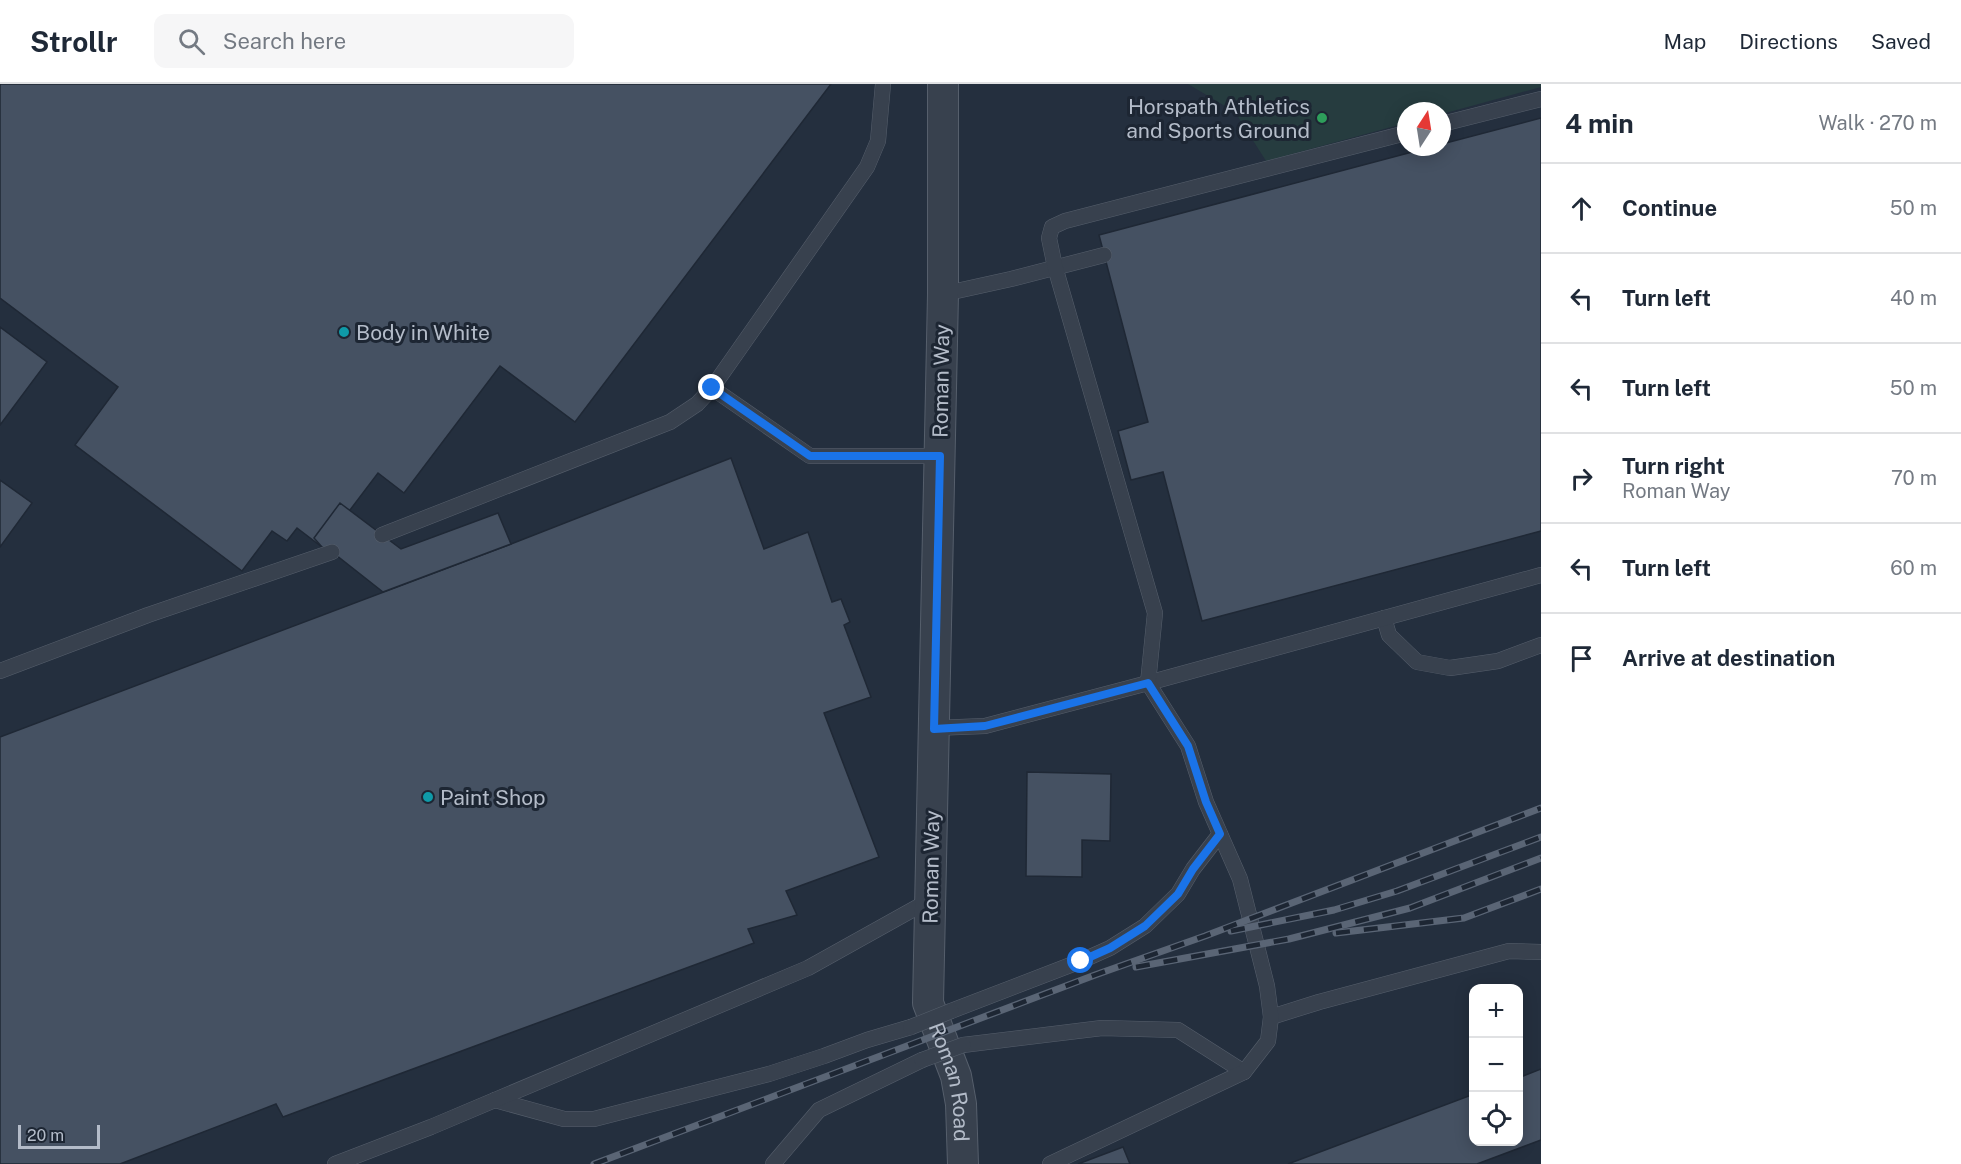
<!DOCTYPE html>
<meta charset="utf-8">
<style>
body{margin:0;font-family:"Public Sans",sans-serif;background:#f6f6f7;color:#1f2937}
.controls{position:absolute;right:18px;bottom:18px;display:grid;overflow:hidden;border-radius:12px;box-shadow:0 3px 15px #0003}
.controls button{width:54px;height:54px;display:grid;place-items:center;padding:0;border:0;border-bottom:2px solid #e0e1e3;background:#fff;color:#1f2937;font:30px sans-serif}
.compass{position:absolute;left:1397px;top:18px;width:54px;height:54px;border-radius:50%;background:#fff;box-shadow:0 3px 15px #0003;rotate:12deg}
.scale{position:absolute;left:18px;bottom:15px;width:82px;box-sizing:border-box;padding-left:6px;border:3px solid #b4bcc9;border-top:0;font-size:16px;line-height:21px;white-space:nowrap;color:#b4bcc9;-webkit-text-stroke:4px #1d2633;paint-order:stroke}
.stop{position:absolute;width:18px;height:18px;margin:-14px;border:4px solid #1a73e8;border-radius:50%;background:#fff}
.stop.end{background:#1a73e8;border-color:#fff;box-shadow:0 2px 6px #0008}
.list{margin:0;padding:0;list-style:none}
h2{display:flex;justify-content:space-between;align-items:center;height:78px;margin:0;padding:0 24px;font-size:26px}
h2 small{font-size:20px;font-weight:400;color:#747a83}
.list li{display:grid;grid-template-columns:39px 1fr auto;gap:18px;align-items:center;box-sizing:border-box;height:90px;padding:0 24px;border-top:2px solid #e0e1e3}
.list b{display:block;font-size:22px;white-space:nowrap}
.list p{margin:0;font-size:20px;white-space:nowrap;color:#747a83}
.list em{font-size:20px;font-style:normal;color:#747a83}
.icon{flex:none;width:33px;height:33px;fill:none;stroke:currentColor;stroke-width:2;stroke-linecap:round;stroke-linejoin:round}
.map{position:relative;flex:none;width:1541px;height:1080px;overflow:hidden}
header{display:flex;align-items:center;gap:36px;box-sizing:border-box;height:84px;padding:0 30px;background:#fff;border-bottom:2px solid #e0e1e3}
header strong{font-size:28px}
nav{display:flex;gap:33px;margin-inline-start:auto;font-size:21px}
.search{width:420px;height:54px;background:#f6f6f7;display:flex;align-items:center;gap:15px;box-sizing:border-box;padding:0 21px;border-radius:12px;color:#747a83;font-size:22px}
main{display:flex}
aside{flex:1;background:#fff}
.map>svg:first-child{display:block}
</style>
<header>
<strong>Strollr</strong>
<div class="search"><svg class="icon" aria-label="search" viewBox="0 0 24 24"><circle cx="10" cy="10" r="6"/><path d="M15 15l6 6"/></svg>Search here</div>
<nav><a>Map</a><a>Directions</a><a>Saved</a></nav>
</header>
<main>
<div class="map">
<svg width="1541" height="1080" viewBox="0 0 1541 1080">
<rect width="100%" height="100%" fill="#242f3e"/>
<polygon fill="#263c3f" points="1188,0 1541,0 1541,3 1442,30 1442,27 1406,27 1406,39 1266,77 1235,28"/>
<g fill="#455162" stroke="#1f2835" stroke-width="1.5">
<polygon points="0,0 831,0 575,338 500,282 404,409 378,389 322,463 297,444 287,457 272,447 242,487 75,361 118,303 0,214"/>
<polygon points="1541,34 1541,447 1202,537 1163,388 1131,396 1118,347 1148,338 1099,151 1431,63 1442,63 1442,60"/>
<polygon points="0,243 47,278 0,341"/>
<polygon points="731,374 764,465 808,448 832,518 841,515 850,538 844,541 871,613 824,629 879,773 786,807 797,831 748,845 754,859 283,1033 276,1020 120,1080 0,1080 0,653 511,460"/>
<polygon points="0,396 32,419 0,463"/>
<polygon points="340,419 401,465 498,429 511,460 383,508 332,468 322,463 314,454"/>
<polygon points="1027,688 1111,690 1110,757 1082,756 1082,793 1026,792"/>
<polygon points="1541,985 1541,1056 1477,1080 1288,1080 1474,1010 1474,1058 1518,1058 1518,994"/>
<polygon points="1123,1063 1130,1080 1078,1080"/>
</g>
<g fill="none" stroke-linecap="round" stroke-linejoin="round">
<defs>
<g id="lane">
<polyline points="1442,40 1541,15"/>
<polyline points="943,210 1011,195 1104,171"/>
<polyline points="712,304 810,372 940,372"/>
<polyline points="382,451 670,338 697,320 712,304 867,83 878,57 883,0"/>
<polyline points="1384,534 1389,551 1417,578 1450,584 1498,577 1541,561"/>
<polyline points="0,587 148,531 332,468"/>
<polyline points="934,644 985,642 1148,599 1541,491"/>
<polyline points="951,927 1081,877 1110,864 1145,842 1178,810 1193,785 1220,750"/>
<polyline points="1271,933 1319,918 1509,867 1541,868"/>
<polyline points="963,961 1102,944 1178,946 1244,988"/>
<polyline points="495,1016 564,1035 594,1035 769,990 824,972 867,956 911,943"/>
<polyline points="335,1080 431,1043 808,884 930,816"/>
<polyline points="773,1080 819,1026 922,976"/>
<polyline points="1050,1080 1244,988 1268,957 1271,933 1267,902 1240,795 1206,718 1188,662 1148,599 1155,529 1055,183 1049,154 1052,143 1065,137 1406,49"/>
</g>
<g id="street">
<path id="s1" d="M943,0V210L928,919L956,992L961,1020L963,1080"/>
</g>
</defs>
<use href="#lane" stroke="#565f6c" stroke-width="16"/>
<use href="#street" stroke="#565f6c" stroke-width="32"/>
<use href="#lane" stroke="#38414e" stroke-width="15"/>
<use href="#street" stroke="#38414e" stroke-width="30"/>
<defs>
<g id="rail">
<polyline points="1231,847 1334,826 1397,807 1541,753"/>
<polyline points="1336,849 1464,834 1541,805"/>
<polyline points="1136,883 1289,855 1410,824 1541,774"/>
<polyline points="594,1080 1095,891 1205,852 1541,724"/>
</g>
</defs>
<use href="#rail" stroke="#5a6575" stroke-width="7"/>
<use href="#rail" stroke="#1d2633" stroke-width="4.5" stroke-dasharray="14" stroke-linecap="butt"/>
<defs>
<g id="lane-bridge">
<polyline points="911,943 951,927"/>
<polyline points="922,976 963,961"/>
</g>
</defs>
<use href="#lane-bridge" stroke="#565f6c" stroke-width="16" stroke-linecap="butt"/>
<use href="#lane-bridge" stroke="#38414e" stroke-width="15"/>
</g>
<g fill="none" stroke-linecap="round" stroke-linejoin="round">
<polyline stroke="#1a73e8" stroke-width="8" points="712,304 810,372 940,372 934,645 985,642 1148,599 1188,662 1206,718 1220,750 1193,785 1178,810 1145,842 1110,864 1081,877"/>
</g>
<circle fill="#2e9e5b" stroke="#1d2633" stroke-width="2" cx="1322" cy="34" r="6"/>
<g fill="#0f9aa8" stroke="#1d2633" stroke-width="2">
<circle cx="344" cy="248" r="6"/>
<circle cx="428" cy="713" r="6"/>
</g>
<g text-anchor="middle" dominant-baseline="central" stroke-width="6" stroke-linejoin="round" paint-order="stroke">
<g font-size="21" fill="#b4bcc9" stroke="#1d2633" text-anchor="start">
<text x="1310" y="22" text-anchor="end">Horspath Athletics<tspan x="1310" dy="24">and Sports Ground</tspan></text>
<text x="356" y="248">Body in White</text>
<text x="440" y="713">Paint Shop</text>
</g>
<g font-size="21" fill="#b4bcc9" stroke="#1d2633">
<text transform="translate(941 297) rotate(-89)">Roman Way</text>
<text transform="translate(931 783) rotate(-89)">Roman Way</text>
<text stroke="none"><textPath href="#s1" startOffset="1002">Roman Road</textPath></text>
</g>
</g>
</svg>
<div class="controls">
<button>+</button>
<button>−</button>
<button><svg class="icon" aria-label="locate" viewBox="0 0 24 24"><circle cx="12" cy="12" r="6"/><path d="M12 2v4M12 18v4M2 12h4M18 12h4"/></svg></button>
</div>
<svg class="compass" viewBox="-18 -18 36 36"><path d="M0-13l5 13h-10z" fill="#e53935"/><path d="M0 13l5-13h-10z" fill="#747a83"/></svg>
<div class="scale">20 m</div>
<div class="stop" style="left:1081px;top:877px"></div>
<div class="stop end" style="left:712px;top:304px"></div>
</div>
<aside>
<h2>4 min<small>Walk · 270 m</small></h2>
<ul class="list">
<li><svg class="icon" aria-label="ahead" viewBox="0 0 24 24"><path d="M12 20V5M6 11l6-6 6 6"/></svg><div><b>Continue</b></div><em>50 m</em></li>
<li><svg class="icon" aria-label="left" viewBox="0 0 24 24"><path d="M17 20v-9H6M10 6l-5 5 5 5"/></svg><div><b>Turn left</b></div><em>40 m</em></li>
<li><svg class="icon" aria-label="left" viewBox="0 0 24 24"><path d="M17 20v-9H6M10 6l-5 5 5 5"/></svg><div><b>Turn left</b></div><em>50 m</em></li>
<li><svg class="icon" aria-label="right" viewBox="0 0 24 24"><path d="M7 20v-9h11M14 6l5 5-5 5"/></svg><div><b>Turn right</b><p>Roman Way</p></div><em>70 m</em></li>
<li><svg class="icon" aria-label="left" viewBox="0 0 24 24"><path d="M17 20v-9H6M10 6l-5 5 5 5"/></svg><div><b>Turn left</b></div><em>60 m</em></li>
<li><svg class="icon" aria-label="arrive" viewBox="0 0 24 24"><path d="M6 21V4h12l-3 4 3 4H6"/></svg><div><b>Arrive at destination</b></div></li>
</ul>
</aside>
</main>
